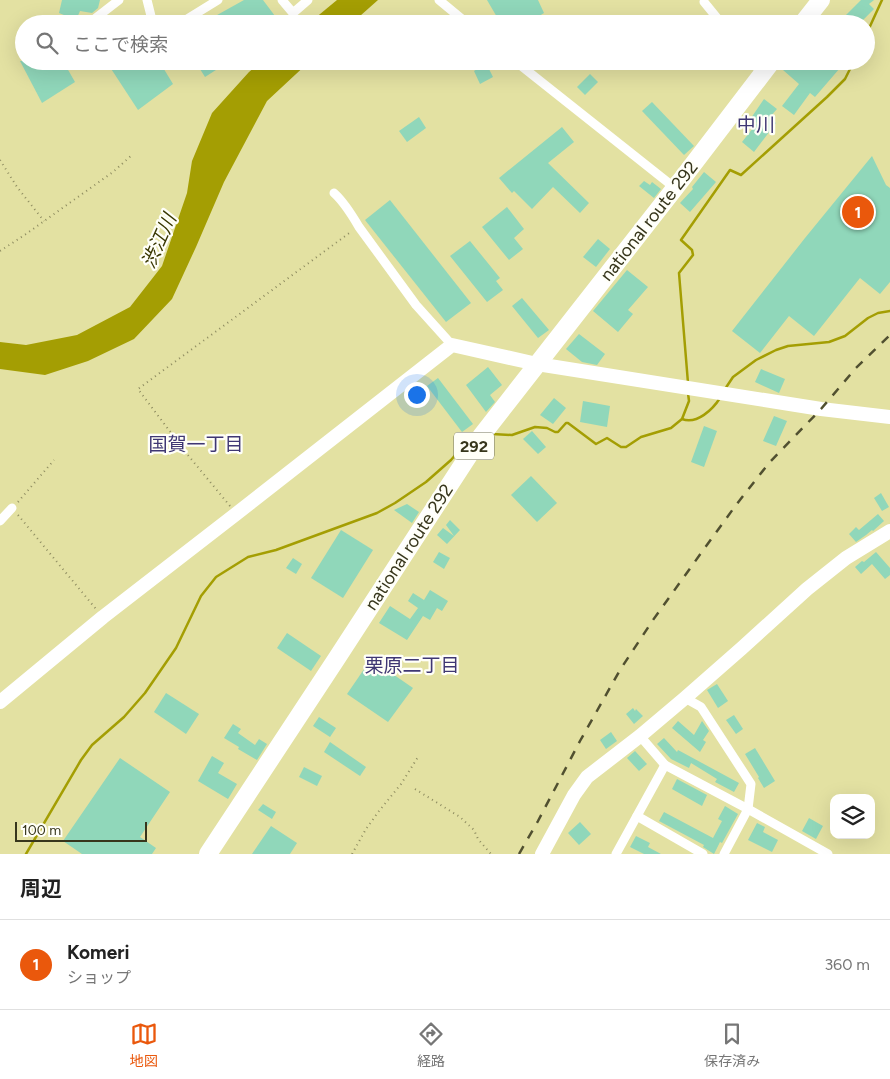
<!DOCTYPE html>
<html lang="ja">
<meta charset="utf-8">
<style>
body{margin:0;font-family:Figtree,"Noto Sans JP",sans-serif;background:#f2f2f2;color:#222}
.controls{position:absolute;right:15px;bottom:15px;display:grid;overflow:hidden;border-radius:10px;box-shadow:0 5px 20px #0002}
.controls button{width:45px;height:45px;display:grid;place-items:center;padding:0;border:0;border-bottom:1px solid #e0e0e0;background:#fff;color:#222;font:25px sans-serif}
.scale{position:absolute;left:15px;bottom:12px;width:132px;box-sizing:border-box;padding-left:5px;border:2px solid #37361c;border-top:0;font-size:14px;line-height:18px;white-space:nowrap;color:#37361c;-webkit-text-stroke:4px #fffff8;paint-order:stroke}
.you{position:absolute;left:416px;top:394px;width:18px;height:18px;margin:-12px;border:4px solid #fff;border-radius:50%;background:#1a73e8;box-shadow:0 0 0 8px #1a73e833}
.badge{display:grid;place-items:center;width:32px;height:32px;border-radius:50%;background:#ea580c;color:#fff;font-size:16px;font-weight:700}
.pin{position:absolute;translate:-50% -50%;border:2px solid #fff;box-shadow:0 1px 5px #0006}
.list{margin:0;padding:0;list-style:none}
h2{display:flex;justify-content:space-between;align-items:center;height:65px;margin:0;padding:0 20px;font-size:21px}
h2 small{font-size:16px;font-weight:400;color:#767676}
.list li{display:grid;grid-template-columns:32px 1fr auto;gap:15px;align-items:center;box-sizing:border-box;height:90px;padding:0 20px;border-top:1px solid #e0e0e0}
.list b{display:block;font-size:19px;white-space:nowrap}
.list p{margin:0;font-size:16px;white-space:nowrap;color:#767676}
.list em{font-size:16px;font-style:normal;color:#767676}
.icon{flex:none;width:28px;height:28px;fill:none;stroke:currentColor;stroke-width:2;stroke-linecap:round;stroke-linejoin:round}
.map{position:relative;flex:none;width:890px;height:854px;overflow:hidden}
.search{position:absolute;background:#fff;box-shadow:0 5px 20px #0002;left:15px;right:15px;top:15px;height:55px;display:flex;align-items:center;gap:12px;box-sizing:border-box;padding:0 18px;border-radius:28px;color:#767676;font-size:19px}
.sheet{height:155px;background:#fff}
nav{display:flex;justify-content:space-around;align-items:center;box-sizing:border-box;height:70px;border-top:1px solid #e0e0e0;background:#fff;font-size:14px;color:#767676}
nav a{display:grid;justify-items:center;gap:2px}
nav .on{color:#ea580c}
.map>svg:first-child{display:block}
</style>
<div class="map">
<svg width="890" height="854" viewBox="0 0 890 854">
<rect width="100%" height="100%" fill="#e3e1a2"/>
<g fill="#a49e03">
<polygon points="337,0 378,0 351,24 308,24"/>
<polygon points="262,61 310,61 267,101 224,182 196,247 172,299 134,339 88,361 45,375 0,369 0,342 26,345 77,335 130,307 162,266 187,193 192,161 212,113 249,72"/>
</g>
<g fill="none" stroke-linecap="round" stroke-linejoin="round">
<g stroke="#a49e03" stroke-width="2.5">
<polyline points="866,35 882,0"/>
<polyline points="688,383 679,273 693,255 692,250 681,240 730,170 741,175 827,97 845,79 854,61"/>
<polyline points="725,389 733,377 756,360 776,350 788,346 829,342 845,336 868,318 878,313 890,311"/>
<path d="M682,419C697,425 713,409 720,398"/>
<polyline points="492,434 512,435 535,427 547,428 555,432 558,432 566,423 568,423 596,444 607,438 621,447 626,447 641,437 671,428 682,419 689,401 688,393"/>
<polyline points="26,854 81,760 92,745 124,717 145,693 176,648 201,596 216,577 248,557 276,550 377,513 395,503 426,482 451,460 470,438"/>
</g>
</g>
<g fill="#90d7ba">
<polygon points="62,0 100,0 98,8 92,13 80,11 76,20 59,13"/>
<polygon points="244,0 263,0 281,24 201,24"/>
<polygon points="487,0 538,0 544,13 526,24 501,24"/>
<polygon points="861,0 874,0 869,4 874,9 859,24 842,24 847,18 845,16"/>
<polygon points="20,61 63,61 75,82 42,103"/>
<polygon points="106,61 159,61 173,84 138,110"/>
<polygon points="195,61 230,61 205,77"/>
<polygon points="791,61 846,61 815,97 810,93 794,115 782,106 799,84 783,70"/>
<polygon points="486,63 493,77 480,84 474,71"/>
<polygon points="590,74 598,82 585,95 577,87"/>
<polygon points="764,99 777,109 769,118 776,123 754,152 742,142 757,123 751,118"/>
<polygon points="652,102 694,146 684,155 642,111"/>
<polygon points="419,117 426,128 407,142 399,131"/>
<polygon points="562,127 574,142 548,163 589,203 580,213 553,187 532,209 514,191 512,193 499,178"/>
<polygon points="872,156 886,185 890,188 890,282 880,294 860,278 814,336 789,316 760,353 732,331 805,238"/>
<polygon points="704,172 716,182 690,212 680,203 693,189 692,187"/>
<polygon points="644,181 650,185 652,182 661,189 654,198 639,186"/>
<polygon points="390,200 471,303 446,322 365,220"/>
<polygon points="507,207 524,229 514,238 523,249 509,260 482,227"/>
<polygon points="598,239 610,249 596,267 583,257"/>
<polygon points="470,241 500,278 496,281 503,290 487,302 450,256"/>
<polygon points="627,270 648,287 628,310 633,314 618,332 593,311"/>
<polygon points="522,298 549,330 538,338 512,306"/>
<polygon points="579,334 605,354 597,365 582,362 566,349"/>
<polygon points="488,367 502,385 490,395 495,402 486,412 466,385"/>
<polygon points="761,369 785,379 779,393 755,382"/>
<polygon points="438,378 473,424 462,432 427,386"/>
<polygon points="554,398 566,408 553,424 540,415"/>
<polygon points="583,401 610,406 607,427 580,422"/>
<polygon points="774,416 787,421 776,446 763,441"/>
<polygon points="704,426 717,431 704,467 691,462"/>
<polygon points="532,431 546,447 538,454 523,439"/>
<polygon points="531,476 557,503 537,522 511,495"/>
<polygon points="881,493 889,507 882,511 874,498"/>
<polygon points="407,504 419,512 412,523 394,510"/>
<polygon points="878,514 884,521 873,531 872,530 866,535 856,542 849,534 856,527 859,530"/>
<polygon points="450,520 460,530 447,544 437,535 443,528 454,536 446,525"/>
<polygon points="341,530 373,550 343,598 311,578"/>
<polygon points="439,552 450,558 444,569 433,562"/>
<polygon points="876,552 890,568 890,575 885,579 872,564 861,574 855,567 862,561 864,562"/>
<polygon points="293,558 302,564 296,574 286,568"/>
<polygon points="430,590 448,601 442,611 437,608 430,620 423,616 407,640 379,623 390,606 410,619 418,608 408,601 413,593 424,600"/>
<polygon points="287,633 321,656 311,671 277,648"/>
<polygon points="371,659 413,688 388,722 347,694"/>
<polygon points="717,684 728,701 718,708 707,690"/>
<polygon points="166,693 199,714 186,734 154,712"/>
<polygon points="633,708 635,711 636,709 643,716 634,724 626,714"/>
<polygon points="734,715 743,729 736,734 726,720"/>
<polygon points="319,717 336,728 330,737 313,726"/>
<polygon points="678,721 694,735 702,721 709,731 703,740 706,742 700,752 672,728"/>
<polygon points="233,724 241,729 238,733 255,745 259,739 267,744 257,760 238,749 239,747 224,738"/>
<polygon points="611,732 617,741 606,749 600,740"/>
<polygon points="664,738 677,752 678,750 739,783 734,792 715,782 717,779 691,763 689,768 671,759 657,744"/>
<polygon points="330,742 366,767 360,776 324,752"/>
<polygon points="755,748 775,781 764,788 758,778 759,777 745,754"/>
<polygon points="635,751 647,764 639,771 627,758"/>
<polygon points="212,756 224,763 218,773 237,784 228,799 198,781"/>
<polygon points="120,758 170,792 140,837 156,848 152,854 82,854 63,841"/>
<polygon points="304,767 322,776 317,786 299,777"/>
<polygon points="677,779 707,795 702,806 672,789"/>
<polygon points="263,804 276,812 272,819 258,810"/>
<polygon points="725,806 738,814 722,843 720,842 714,854 703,847 704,845 659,821 664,812 713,838 722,821 718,819"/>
<polygon points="809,818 823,826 816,839 802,831"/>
<polygon points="580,822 591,834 579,845 568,833"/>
<polygon points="757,823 765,827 763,832 778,840 772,852 748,840"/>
<polygon points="271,826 297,843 290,854 252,854"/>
<polygon points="636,836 650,843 648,847 661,854 644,854 630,847"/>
</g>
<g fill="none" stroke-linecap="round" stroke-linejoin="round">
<g stroke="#8e8c60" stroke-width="2" stroke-dasharray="1 4" stroke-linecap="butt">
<polyline points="0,160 17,187 44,221"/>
<polyline points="0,251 26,234 113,172 133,154"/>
<polyline points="18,502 54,460"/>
<polyline points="230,506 187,454 138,389 352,231"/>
<polyline points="18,515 96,609"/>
<polyline points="415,789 460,817 474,830 478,839 491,854"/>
<polyline points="352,854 366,829 379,811 401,784 418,757"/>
</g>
<g stroke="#fff" stroke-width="9">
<polyline points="147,0 153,24"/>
<polyline points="282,0 293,13 308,0"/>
<polyline points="439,0 468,24"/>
<polyline points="704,2 722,24"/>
<polyline points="88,24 119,0"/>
<polyline points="179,24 218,0"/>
<polyline points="515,61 675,188"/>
<polyline points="752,61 762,74"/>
<path d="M334,193C344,202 352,215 359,227L416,305L452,345"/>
<polyline points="0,521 12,508"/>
<polyline points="685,698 701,707 751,784 748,809 724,854"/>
<polyline points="640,736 665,765"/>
<polyline points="637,816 703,854"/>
<polyline points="616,854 665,765 748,809 828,854"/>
</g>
<g stroke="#fff" stroke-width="14">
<polyline points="0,702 103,617 236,514 452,345 537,364 821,409 890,417"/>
<polyline points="542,854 574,795 587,777 640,736 685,698 742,648 807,589 846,558 890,531"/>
</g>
<g stroke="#fff" stroke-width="18">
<polyline points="802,24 821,0"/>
<polyline points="208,854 337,658 482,435 675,188 772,61"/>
</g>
<polyline stroke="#515030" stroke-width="2.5" stroke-dasharray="9 9" stroke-linecap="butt" points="519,854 538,821 580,741 620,670 653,620 704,549 736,505 769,463 821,409 856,368 890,335"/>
</g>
<g text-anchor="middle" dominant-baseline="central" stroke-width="4.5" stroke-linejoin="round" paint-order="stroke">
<rect fill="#fffff8" stroke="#73725e" stroke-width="1" x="454" y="432.5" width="40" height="27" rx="4"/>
<g font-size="16" font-weight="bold" fill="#37361c">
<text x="474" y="446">292</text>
</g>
<g font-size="18" fill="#37361c" stroke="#fffff8">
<text transform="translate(649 221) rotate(-52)">national route 292</text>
<text transform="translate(409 547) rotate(-57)">national route 292</text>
</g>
<g font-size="19" fill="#3f3773" stroke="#fffff8">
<text x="756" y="124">中川</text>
<text x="196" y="444">国賀一丁目</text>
<text x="412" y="665">栗原二丁目</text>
</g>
<g font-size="19" font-style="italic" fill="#393700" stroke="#fffff8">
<text transform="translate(159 241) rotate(-66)">渋江川</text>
</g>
</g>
</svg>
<div class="controls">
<button><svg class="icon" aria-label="layers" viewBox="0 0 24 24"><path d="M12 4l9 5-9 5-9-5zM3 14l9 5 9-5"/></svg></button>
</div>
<div class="scale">100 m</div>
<div class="you"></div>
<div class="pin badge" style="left:858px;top:212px">1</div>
<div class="search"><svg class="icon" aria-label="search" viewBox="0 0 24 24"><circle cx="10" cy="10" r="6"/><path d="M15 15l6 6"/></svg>ここで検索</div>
</div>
<section class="sheet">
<h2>周辺<small></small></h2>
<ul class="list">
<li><span class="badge">1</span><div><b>Komeri</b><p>ショップ</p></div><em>360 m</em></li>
</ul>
</section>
<nav>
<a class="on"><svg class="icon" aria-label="map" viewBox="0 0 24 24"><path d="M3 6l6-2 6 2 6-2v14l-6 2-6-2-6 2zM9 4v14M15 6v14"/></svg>地図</a>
<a><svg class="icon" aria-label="directions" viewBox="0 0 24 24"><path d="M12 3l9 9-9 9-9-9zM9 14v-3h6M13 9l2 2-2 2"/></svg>経路</a>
<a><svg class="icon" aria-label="saved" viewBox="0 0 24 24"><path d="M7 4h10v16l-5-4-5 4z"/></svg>保存済み</a>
</nav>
